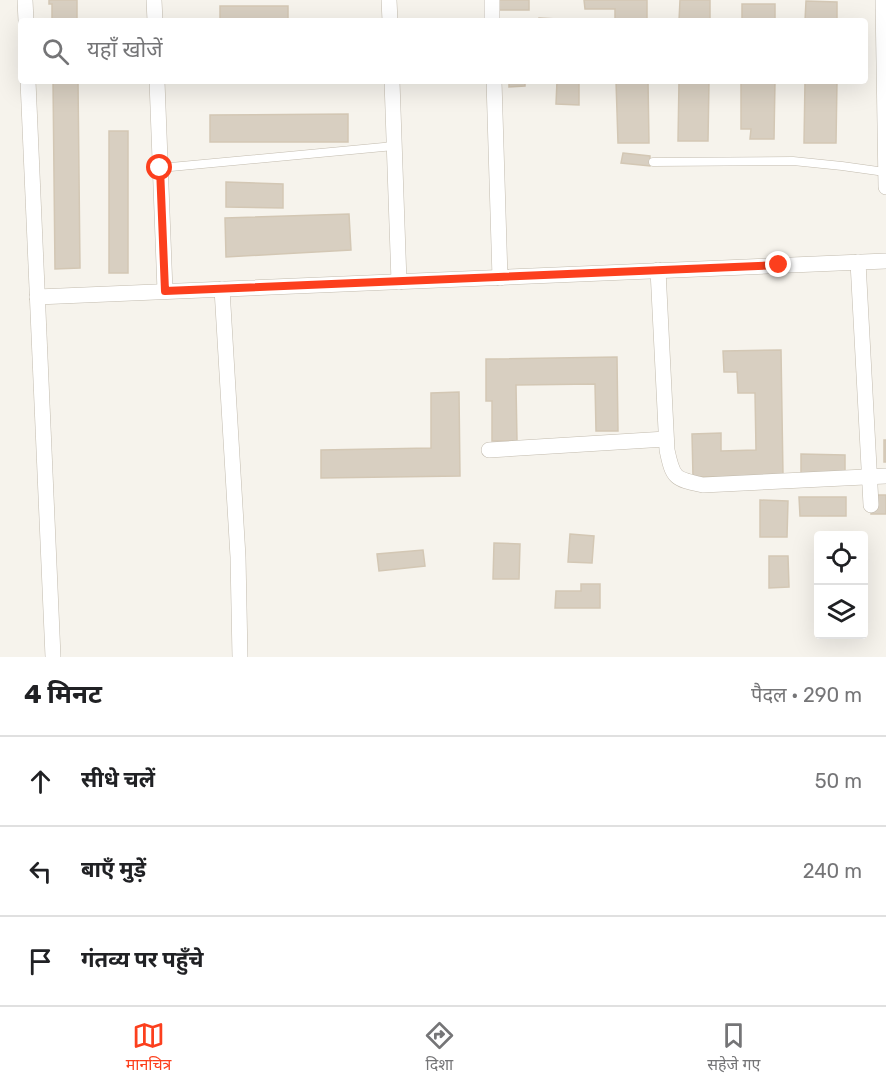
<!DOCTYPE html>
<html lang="hi">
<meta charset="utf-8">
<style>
body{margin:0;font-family:Rubik,"Noto Sans Devanagari",sans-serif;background:#f2f2f2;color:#202124}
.controls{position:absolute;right:18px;bottom:18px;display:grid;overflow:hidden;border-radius:6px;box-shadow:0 6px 24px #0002}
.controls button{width:54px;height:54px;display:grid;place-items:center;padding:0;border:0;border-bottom:2px solid #e0e0e0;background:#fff;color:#202124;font:30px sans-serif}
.stop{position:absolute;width:18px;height:18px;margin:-14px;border:4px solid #fc3f1d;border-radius:50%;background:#fff}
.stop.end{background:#fc3f1d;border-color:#fff;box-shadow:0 2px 6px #0008}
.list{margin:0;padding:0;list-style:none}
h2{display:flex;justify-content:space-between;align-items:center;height:78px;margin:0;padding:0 24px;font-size:26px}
h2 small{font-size:20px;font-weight:400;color:#757577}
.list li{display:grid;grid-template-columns:39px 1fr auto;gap:18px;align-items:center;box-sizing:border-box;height:90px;padding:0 24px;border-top:2px solid #e0e0e0}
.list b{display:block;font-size:22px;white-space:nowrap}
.list em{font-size:20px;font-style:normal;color:#757577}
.icon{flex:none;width:33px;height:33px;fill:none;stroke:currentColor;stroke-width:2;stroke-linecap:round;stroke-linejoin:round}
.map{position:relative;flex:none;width:886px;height:657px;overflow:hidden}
.search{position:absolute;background:#fff;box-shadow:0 6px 24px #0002;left:18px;right:18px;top:18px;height:66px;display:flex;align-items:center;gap:15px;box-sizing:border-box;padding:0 21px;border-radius:6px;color:#757577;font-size:22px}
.sheet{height:348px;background:#fff}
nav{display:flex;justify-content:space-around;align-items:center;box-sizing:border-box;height:84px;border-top:2px solid #e0e0e0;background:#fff;font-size:16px;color:#757577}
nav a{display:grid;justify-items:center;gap:3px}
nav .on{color:#fc3f1d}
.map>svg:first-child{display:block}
</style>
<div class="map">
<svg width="886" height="657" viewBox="0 0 886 657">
<rect width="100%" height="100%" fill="#f6f3ec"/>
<g fill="#d8cfc1" stroke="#d3c7b4" stroke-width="1.5">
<polygon points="49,0 77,0 77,21 52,21 52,4 49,4"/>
<rect x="494" y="0" width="35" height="10"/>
<polygon points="584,0 647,0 647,21 615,21 615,9 585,9"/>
<polygon points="680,0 710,0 710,21 679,21"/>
<polygon points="806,1 837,2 837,21 805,21"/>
<rect x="742" y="4" width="33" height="17"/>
<rect x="220" y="6" width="68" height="15"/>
<polygon points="539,18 557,19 557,21 539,21"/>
<polygon points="53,81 78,81 80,268 55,269"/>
<polygon points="509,81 525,81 525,86 509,87"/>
<polygon points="557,81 579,81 579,105 556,104"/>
<polygon points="616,81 648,81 649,143 618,143"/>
<polygon points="679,81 709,81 708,141 678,141"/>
<polygon points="741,81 775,81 774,139 750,139 751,129 741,129"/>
<polygon points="805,81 837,81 836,143 804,143"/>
<polygon points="348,114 348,142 210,142 210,115"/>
<rect x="109" y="131" width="19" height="142"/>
<polygon points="623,153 650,156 650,166 621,163"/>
<polygon points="226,182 283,184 283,208 226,207"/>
<polygon points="349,214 351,250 226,257 225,218"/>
<polygon points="781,350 783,476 693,477 692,434 721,433 721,451 756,450 755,393 738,393 737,372 724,372 723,351"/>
<polygon points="617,357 618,431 596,431 595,384 516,385 517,441 492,441 492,401 486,401 486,359"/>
<polygon points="459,392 460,476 321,478 321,450 431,448 431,393"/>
<rect x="884" y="440" width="2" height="22"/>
<polygon points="801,454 845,455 845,474 801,473"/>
<rect x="871" y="495" width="15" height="19"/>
<polygon points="799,497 846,497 846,516 800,516"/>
<polygon points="760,500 788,501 787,537 760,537"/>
<polygon points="570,534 594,536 592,563 568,562"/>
<polygon points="494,543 520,544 519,579 493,579"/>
<polygon points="423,550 425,566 379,571 377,554"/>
<polygon points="769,556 788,556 789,587 769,588"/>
<polygon points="581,584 600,584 600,608 555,608 556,591 581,591"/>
</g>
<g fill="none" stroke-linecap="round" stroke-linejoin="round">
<defs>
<g id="service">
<polyline points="653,162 793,161 842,166 885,172"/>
<polyline points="160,168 394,146"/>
</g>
<g id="minor">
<polyline points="25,0 26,21"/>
<polyline points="154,0 155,21"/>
<polyline points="389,0 390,21"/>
<polyline points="492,0 492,21"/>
<polyline points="883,0 886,187"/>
<polyline points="28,81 53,657"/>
<polyline points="157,81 165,291"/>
<polyline points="392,81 399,282"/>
<polyline points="494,81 500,278"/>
<polyline points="858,262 871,505"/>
<path d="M658,270L667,450C673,479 675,479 703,485L886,476"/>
<polyline points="222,289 238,557 240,657"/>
<polyline points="37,297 886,261"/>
<polyline points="489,450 666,439"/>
</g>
</defs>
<use href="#service" stroke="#c2bbae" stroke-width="9"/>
<use href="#minor" stroke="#c2bbae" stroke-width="16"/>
<use href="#service" stroke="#fff" stroke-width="8"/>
<use href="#minor" stroke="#fff" stroke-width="15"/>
</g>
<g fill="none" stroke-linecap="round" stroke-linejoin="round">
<polyline stroke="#fc3f1d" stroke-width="8" points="160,168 165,291 779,265"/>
</g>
</svg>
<div class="controls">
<button><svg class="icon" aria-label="locate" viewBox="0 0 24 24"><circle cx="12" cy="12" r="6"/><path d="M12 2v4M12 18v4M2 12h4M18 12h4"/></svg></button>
<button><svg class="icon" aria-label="layers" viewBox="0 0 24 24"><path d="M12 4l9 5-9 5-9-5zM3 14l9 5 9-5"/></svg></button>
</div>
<div class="stop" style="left:160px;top:168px"></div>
<div class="stop end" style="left:779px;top:265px"></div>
<div class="search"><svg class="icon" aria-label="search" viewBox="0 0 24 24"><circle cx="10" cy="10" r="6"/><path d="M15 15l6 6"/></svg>यहाँ खोजें</div>
</div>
<section class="sheet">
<h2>4 मिनट<small>पैदल · 290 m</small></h2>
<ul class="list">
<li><svg class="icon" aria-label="ahead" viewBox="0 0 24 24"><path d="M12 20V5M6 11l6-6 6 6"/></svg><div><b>सीधे चलें</b></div><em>50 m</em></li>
<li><svg class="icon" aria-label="left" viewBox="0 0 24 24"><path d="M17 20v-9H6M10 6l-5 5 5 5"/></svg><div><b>बाएँ मुड़ें</b></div><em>240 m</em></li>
<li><svg class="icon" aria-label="arrive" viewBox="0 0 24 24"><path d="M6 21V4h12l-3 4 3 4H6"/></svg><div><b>गंतव्य पर पहुँचे</b></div></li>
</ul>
</section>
<nav>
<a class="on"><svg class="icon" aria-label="map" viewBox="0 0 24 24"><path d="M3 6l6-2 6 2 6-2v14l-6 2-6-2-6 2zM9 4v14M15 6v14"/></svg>मानचित्र</a>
<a><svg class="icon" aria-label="directions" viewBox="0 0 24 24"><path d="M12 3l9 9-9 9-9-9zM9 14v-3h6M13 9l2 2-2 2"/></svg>दिशा</a>
<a><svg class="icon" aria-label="saved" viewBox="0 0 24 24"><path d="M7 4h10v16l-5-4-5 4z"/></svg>सहेजे गए</a>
</nav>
